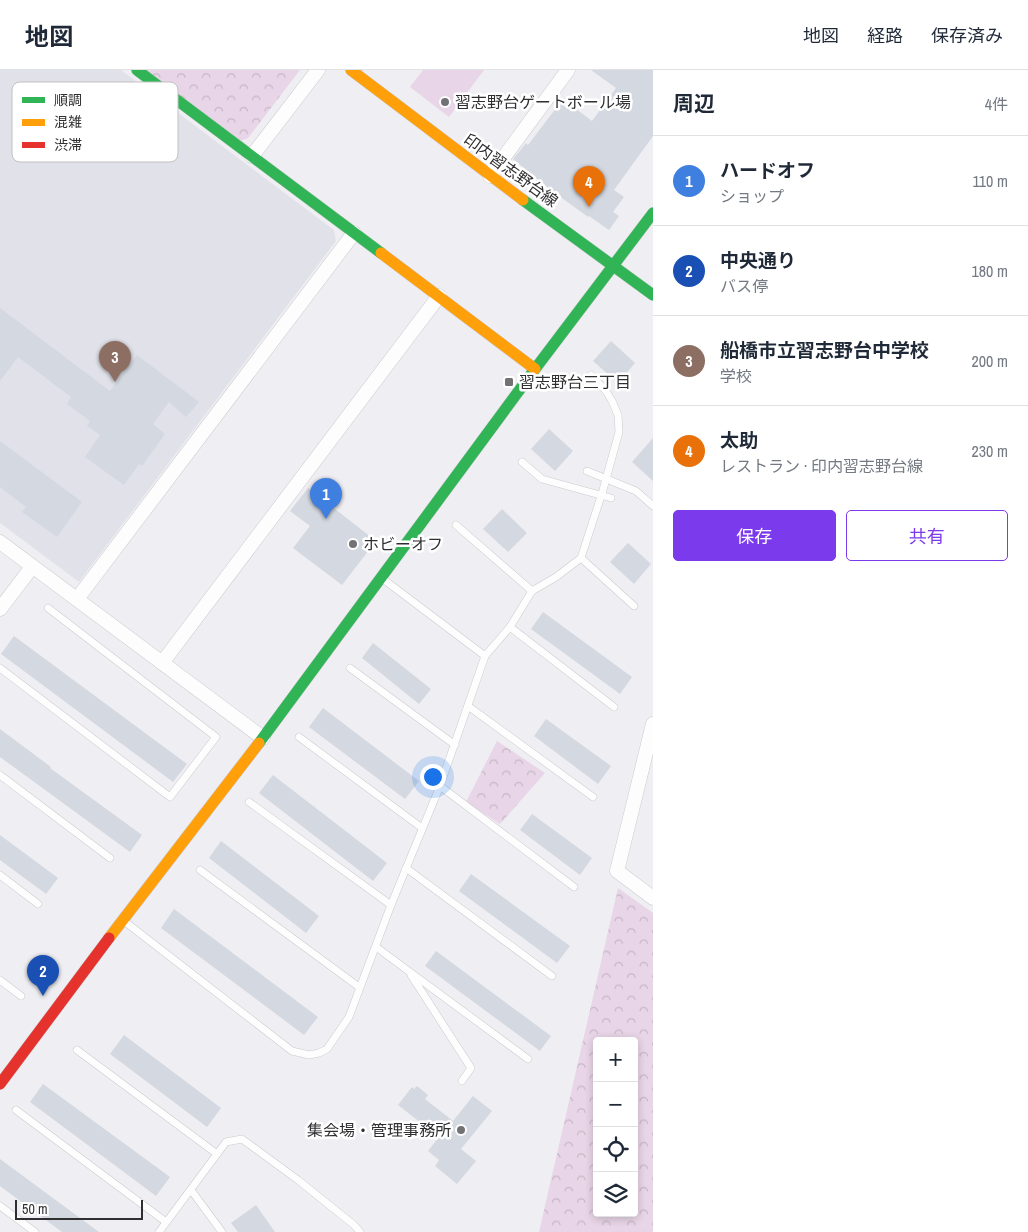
<!DOCTYPE html>
<html lang="ja">
<meta charset="utf-8">
<style>
body{margin:0;font-family:"Archivo Narrow","Noto Sans JP",sans-serif;background:#f2f2f3;color:#1f2937}
.controls{position:absolute;right:15px;bottom:15px;display:grid;overflow:hidden;border-radius:5px;box-shadow:0 2px 8px #0003}
.controls button{width:45px;height:45px;display:grid;place-items:center;padding:0;border:0;border-bottom:1px solid #e0e1e3;background:#fff;color:#1f2937;font:25px sans-serif}
.scale{position:absolute;left:15px;bottom:12px;width:128px;box-sizing:border-box;padding-left:5px;border:2px solid #2f2f31;border-top:0;font-size:14px;line-height:18px;white-space:nowrap;color:#2f2f31;-webkit-text-stroke:4px #fff;paint-order:stroke}
.you{position:absolute;left:432px;top:706px;width:18px;height:18px;margin:-12px;border:4px solid #fff;border-radius:50%;background:#1a73e8;box-shadow:0 0 0 8px #1a73e833}
.badge{display:grid;place-items:center;width:32px;height:32px;border-radius:50%;background:#7c3aed;color:#fff;font-size:16px;font-weight:700}
.pin{position:absolute;translate:-50% -41px;filter:drop-shadow(0 1px 2px #0008)}
.pin::after{content:'';position:absolute;top:26px;width:18px;height:15px;background:inherit;clip-path:polygon(0 0,100% 0,50% 100%)}
.list{margin:0;padding:0;list-style:none}
h2{display:flex;justify-content:space-between;align-items:center;height:65px;margin:0;padding:0 20px;font-size:21px}
h2 small{font-size:16px;font-weight:400;color:#747a83}
.list li{display:grid;grid-template-columns:32px 1fr auto;gap:15px;align-items:center;box-sizing:border-box;height:90px;padding:0 20px;border-top:1px solid #e0e1e3}
.list b{display:block;font-size:19px;white-space:nowrap}
.list p{margin:0;font-size:16px;white-space:nowrap;color:#747a83}
.list em{font-size:16px;font-style:normal;color:#747a83}
.actions{display:flex;gap:10px;padding:15px 20px}
.actions a{flex:1;padding:11px 0;border:1px solid #7c3aed;border-radius:5px;text-align:center;font-size:18px;color:#7c3aed}
.actions .main{background:#7c3aed;color:#fff}
.icon{flex:none;width:28px;height:28px;fill:none;stroke:currentColor;stroke-width:2;stroke-linecap:round;stroke-linejoin:round}
.map{position:relative;flex:none;width:653px;height:1162px;overflow:hidden}
header{display:flex;align-items:center;gap:30px;box-sizing:border-box;height:70px;padding:0 25px;background:#fff;border-bottom:1px solid #e0e1e3}
header strong{font-size:24px}
nav{display:flex;gap:28px;margin-inline-start:auto;font-size:18px}
main{display:flex}
aside{flex:1;background:#fff}
.map>svg:first-child{display:block}
</style>
<header>
<strong>地図</strong>
<nav><a>地図</a><a>経路</a><a>保存済み</a></nav>
</header>
<main>
<div class="map">
<svg width="653" height="1162" viewBox="0 0 653 1162">
<defs>
<pattern id="park-crowns" width="20" height="18" patternUnits="userSpaceOnUse" patternTransform="scale(1.25)"><rect width="20" height="18" fill="#e8d5e7"/><path d="M2 6a3 3 0 1 1 6 0M12 15a3 3 0 1 1 6 0" fill="none" stroke="#c7b7c7"/></pattern>
</defs>
<rect width="100%" height="100%" fill="#efeff3"/>
<polygon fill="#e1e1e9" points="0,0 121,0 334,160 336,171 79,512 0,453"/>
<g fill="url(#park-crowns)" fill-rule="evenodd">
<polygon points="146,0 300,0 248,68 240,71"/>
<polygon points="497,671 545,703 500,754 466,732"/>
<path d="M618,818L653,843V1162H539ZM597,971H634V1143H597Z"/>
</g>
<polygon fill="#e8d5e7" points="423,0 484,0 449,47 410,17"/>
<g fill="#d4d8e1">
<polygon points="591,0 653,0 653,66 614,120 624,127 613,142 619,146 609,160 589,146 588,147 551,120 513,89 526,73 528,75 563,29 592,51 616,18"/>
<polygon points="0,238 110,321 137,285 199,332 186,347 169,332 153,354 165,364 142,396 139,394 124,415 85,387 100,365 87,356 90,351 67,334 71,327 18,287 0,311"/>
<polygon points="611,271 635,293 618,313 593,291"/>
<polygon points="549,359 573,381 555,401 531,379"/>
<polygon points="653,368 653,411 632,392"/>
<polygon points="0,371 82,432 57,467 22,442 26,437 0,417"/>
<polygon points="308,418 376,471 342,515 293,478 310,456 290,441"/>
<polygon points="502,439 527,463 508,482 483,459"/>
<polygon points="628,473 651,494 634,514 610,492"/>
<polygon points="543,542 632,607 620,624 531,559"/>
<polygon points="14,566 187,694 173,712 1,584"/>
<polygon points="373,573 431,619 419,634 362,588"/>
<polygon points="323,638 419,711 405,729 309,657"/>
<polygon points="546,649 611,696 598,714 534,666"/>
<polygon points="0,659 51,697 50,698 142,765 130,782 0,687"/>
<polygon points="273,705 387,793 373,811 259,723"/>
<polygon points="532,744 592,788 580,805 520,760"/>
<polygon points="0,765 58,808 46,824 0,790"/>
<polygon points="221,771 319,846 306,863 209,788"/>
<polygon points="471,804 570,876 557,893 459,821"/>
<polygon points="174,839 318,947 304,965 161,858"/>
<polygon points="436,881 551,966 540,981 425,896"/>
<polygon points="124,965 221,1038 207,1057 110,984"/>
<polygon points="43,1014 170,1107 156,1126 30,1032"/>
<polygon points="417,1016 428,1025 425,1029 453,1051 473,1026 492,1041 461,1079 476,1091 457,1114 435,1096 439,1090 428,1081 439,1067 398,1035 412,1017 414,1019"/>
<polygon points="0,1089 99,1162 62,1162 0,1116"/>
<polygon points="256,1135 275,1162 238,1162 231,1153"/>
</g>
<g fill="none" stroke-linecap="round" stroke-linejoin="round">
<defs>
<g id="lane">
<polyline points="522,392 542,409 611,428"/>
<polyline points="587,401 636,421 653,436"/>
<polyline points="456,455 532,521"/>
<polyline points="581,488 634,536"/>
<polyline points="383,509 485,586"/>
<polyline points="510,557 614,637"/>
<polyline points="0,598 170,727 216,667 48,538"/>
<polyline points="350,598 455,675"/>
<polyline points="468,636 593,727"/>
<polyline points="299,667 422,758"/>
<polyline points="0,705 110,788"/>
<polyline points="440,716 574,817"/>
<polyline points="249,732 391,835"/>
<polyline points="406,798 552,906"/>
<polyline points="200,800 359,917"/>
<polyline points="0,805 38,834"/>
<polyline points="124,851 292,981 309,985 319,983 327,979 349,947 391,835 440,716 485,586 510,557 532,521 556,507 581,488 603,420 619,362 618,345 612,331 606,321 591,305"/>
<polyline points="376,877 528,989"/>
<polyline points="411,905 471,998 462,1011"/>
<polyline points="0,910 21,926"/>
<polyline points="77,980 217,1084"/>
<polyline points="16,1040 166,1152"/>
<polyline points="191,1120 222,1162"/>
<polyline points="0,1136 35,1162"/>
<polyline points="159,1162 226,1072 242,1069 298,1110 354,1155 360,1162"/>
</g>
<g id="street">
<polyline points="252,86 318,0"/>
<polyline points="490,106 568,0"/>
<polyline points="0,472 263,668"/>
<polyline points="77,529 354,163"/>
<polyline points="0,539 32,497"/>
<polyline points="162,593 439,226"/>
<polyline points="653,654 617,801 653,828"/>
</g>
<g id="fast">
<polyline points="137,0 381,183"/>
<polyline points="523,130 653,225"/>
<polyline points="259,673 535,299 653,143"/>
</g>
<g id="slow">
<polyline points="351,0 523,130"/>
<polyline points="381,183 535,299"/>
<polyline points="109,868 259,673"/>
</g>
<polyline id="jam" points="0,1014 109,868"/>
</defs>
<use href="#lane" stroke="#cbcbce" stroke-width="8"/>
<use href="#street" stroke="#cbcbce" stroke-width="15"/>
<use href="#fast" stroke="#cbcbce" stroke-width="12"/>
<use href="#slow" stroke="#cbcbce" stroke-width="12"/>
<use href="#jam" stroke="#cbcbce" stroke-width="12"/>
<use href="#lane" stroke="#fdfdfd" stroke-width="7"/>
<use href="#street" stroke="#fdfdfd" stroke-width="14"/>
<use href="#fast" stroke="#30b455" stroke-width="11"/>
<use href="#slow" stroke="#ff9f0a" stroke-width="11"/>
<use href="#jam" stroke="#e5322d" stroke-width="11"/>
</g>
<g fill="#727275" stroke="#fff" stroke-width="2">
<circle cx="445" cy="32" r="5"/>
<rect x="504" y="307" width="10" height="10" rx="2.5"/>
<circle cx="353" cy="474" r="5"/>
<circle cx="461" cy="1060" r="5"/>
</g>
<g text-anchor="middle" dominant-baseline="central" stroke-width="5" stroke-linejoin="round" paint-order="stroke">
<g font-size="16" fill="#2f2f31" stroke="#fff" text-anchor="start">
<text x="455" y="32">習志野台ゲートボール場</text>
<text x="519" y="312">習志野台三丁目</text>
<text x="363" y="474">ホビーオフ</text>
<text x="451" y="1060" text-anchor="end">集会場・管理事務所</text>
</g>
<g font-size="16" fill="#2f2f31" stroke="#fff">
<text transform="translate(511 100) rotate(36)">印内習志野台線</text>
</g>
</g>
<rect x="12" y="12" width="166" height="80" rx="8" fill="#fff" stroke="#c1c1c1" stroke-width="1"/>
<rect x="22" y="27" width="23" height="6" fill="#30b455"/>
<rect x="22" y="49" width="23" height="7" fill="#ff9f0a"/>
<rect x="22" y="72" width="23" height="6" fill="#e5322d"/>
<g font-size="14" fill="#2f2f31">
<text x="54" y="35">順調</text>
<text x="54" y="57">混雑</text>
<text x="54" y="80">渋滞</text>
</g>
</svg>
<div class="controls">
<button>+</button>
<button>−</button>
<button><svg class="icon" aria-label="locate" viewBox="0 0 24 24"><circle cx="12" cy="12" r="6"/><path d="M12 2v4M12 18v4M2 12h4M18 12h4"/></svg></button>
<button><svg class="icon" aria-label="layers" viewBox="0 0 24 24"><path d="M12 4l9 5-9 5-9-5zM3 14l9 5 9-5"/></svg></button>
</div>
<div class="scale">50 m</div>
<div class="you"></div>
<div class="pin badge" style="left:326px;top:449px;background:#3f7fe0">1</div>
<div class="pin badge" style="left:43px;top:926px;background:#1a4fb4">2</div>
<div class="pin badge" style="left:115px;top:312px;background:#8d6e63">3</div>
<div class="pin badge" style="left:589px;top:137px;background:#e8710a">4</div>
</div>
<aside>
<h2>周辺<small>4件</small></h2>
<ul class="list">
<li><span class="badge" style="background:#3f7fe0">1</span><div><b>ハードオフ</b><p>ショップ</p></div><em>110 m</em></li>
<li><span class="badge" style="background:#1a4fb4">2</span><div><b>中央通り</b><p>バス停</p></div><em>180 m</em></li>
<li><span class="badge" style="background:#8d6e63">3</span><div><b>船橋市立習志野台中学校</b><p>学校</p></div><em>200 m</em></li>
<li><span class="badge" style="background:#e8710a">4</span><div><b>太助</b><p>レストラン · 印内習志野台線</p></div><em>230 m</em></li>
</ul>
<div class="actions"><a class="main">保存</a><a>共有</a></div>
</aside>
</main>
